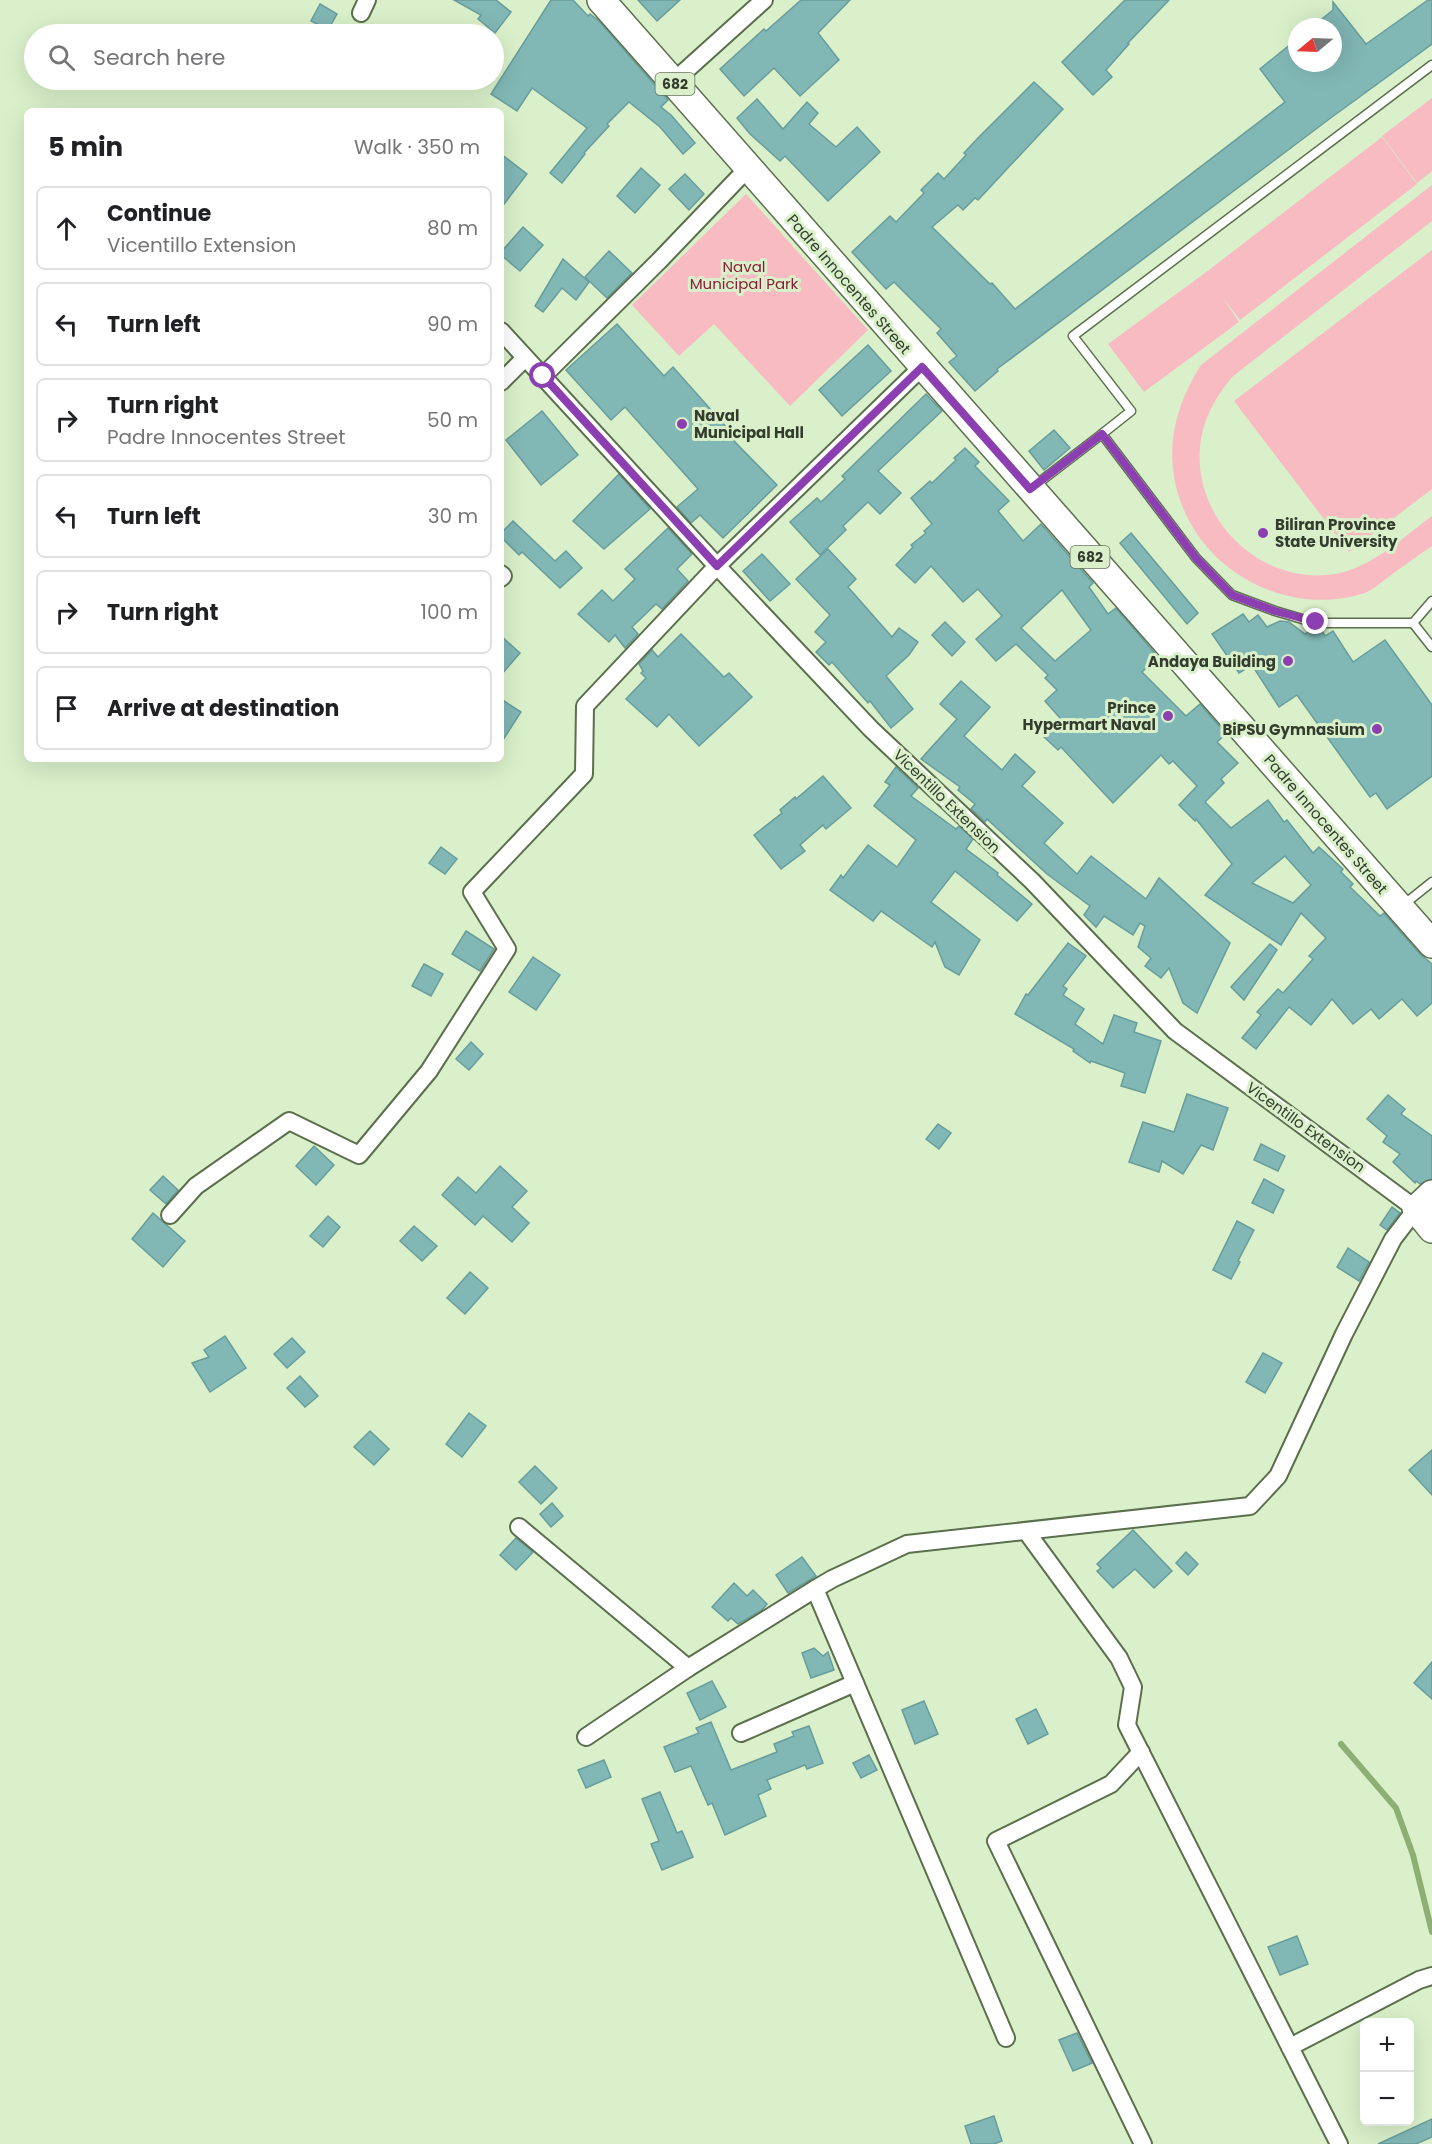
<!DOCTYPE html>
<meta charset="utf-8">
<style>
body{margin:0;font-family:Poppins,sans-serif;background:#f2f2f2;color:#202124}
.controls{position:absolute;right:18px;bottom:18px;display:grid;overflow:hidden;border-radius:9px;box-shadow:0 6px 24px #0002}
.controls button{width:54px;height:54px;display:grid;place-items:center;padding:0;border:0;border-bottom:2px solid #e0e0e0;background:#fff;color:#202124;font:30px sans-serif}
.compass{position:absolute;left:1288px;top:18px;width:54px;height:54px;border-radius:50%;background:#fff;box-shadow:0 6px 24px #0002;rotate:251deg}
.stop{position:absolute;width:18px;height:18px;margin:-14px;border:4px solid #8b3fb0;border-radius:50%;background:#fff}
.stop.end{background:#8b3fb0;border-color:#fff;box-shadow:0 2px 6px #0008}
.list{margin:0;padding:0;list-style:none}
h2{display:flex;justify-content:space-between;align-items:center;height:78px;margin:0;padding:0 24px;font-size:26px}
h2 small{font-size:20px;font-weight:400;color:#757577}
.list li{display:grid;grid-template-columns:39px 1fr auto;gap:18px;align-items:center;box-sizing:border-box;height:84px;margin:0 12px 12px;padding:0 12px;border:2px solid #e0e0e0;border-radius:9px}
.list b{display:block;font-size:22px;white-space:nowrap}
.list p{margin:0;font-size:20px;white-space:nowrap;color:#757577}
.list em{font-size:20px;font-style:normal;color:#757577}
.icon{flex:none;width:33px;height:33px;fill:none;stroke:currentColor;stroke-width:2;stroke-linecap:round;stroke-linejoin:round}
.map{position:relative;flex:none;width:1432px;height:2144px;overflow:hidden}
.search{position:absolute;background:#fff;box-shadow:0 6px 24px #0002;left:24px;top:24px;width:480px;height:66px;display:flex;align-items:center;gap:15px;box-sizing:border-box;padding:0 21px;border-radius:33px;color:#757577;font-size:22px}
.panel{position:absolute;background:#fff;box-shadow:0 6px 24px #0002;left:24px;top:108px;width:480px;height:654px;border-radius:9px}
.map>svg:first-child{display:block}
</style>
<div class="map">
<svg width="1432" height="2144" viewBox="0 0 1432 2144">
<rect width="100%" height="100%" fill="#d9f0ca"/>
<g fill="#f8bbc1">
<polygon points="1432,98 1432,171 1417,183 1382,136"/>
<polygon points="1382,137 1417,184 1240,320 1223,298 1239,322 1144,392 1108,344 1205,273"/>
<path d="M1432,185V221L1232,377C1215,398 1203,419 1200,446C1193,520 1261,586 1335,574C1373,567 1402,538 1432,516V546C1417,556 1402,567 1387,578C1380,583 1373,590 1365,593C1278,621 1183,560 1173,469C1169,431 1181,397 1201,365Z"/>
<polygon points="746,194 868,330 790,406 714,324 679,356 632,305"/>
<polygon points="1432,250 1432,489 1349,552 1234,401"/>
</g>
<g fill="none" stroke-linecap="round" stroke-linejoin="round">
<polyline stroke="#8daf73" stroke-width="6" points="1341,1744 1396,1808 1413,1855 1432,1932"/>
</g>
<g fill="#81b7b5" stroke="#689d9b" stroke-width="1.5" fill-rule="evenodd">
<polygon points="454,0 496,0 511,12 495,33 478,19 481,15"/>
<polygon points="551,0 573,0 588,16 590,14 599,21 668,100 661,107 671,115 695,143 683,154 660,127 629,102 607,124 609,126 584,153 585,154 562,183 550,173 587,128 532,88 517,111 491,94"/>
<polygon points="638,0 680,0 657,21"/>
<polygon points="801,0 850,0 818,33 839,60 800,96 774,68 744,96 720,69 764,29 766,31"/>
<polygon points="1125,0 1169,0 1128,43 1129,44 1106,70 1112,77 1093,95 1062,62"/>
<polygon points="1428,0 1432,0 1432,44 1332,117 997,369 998,371 975,391 949,362 957,356 937,333 941,329 894,282 886,289 852,252 890,216 896,222 924,193 921,190 938,173 944,179 966,155 964,153 977,139 1034,82 1063,109 978,200 975,198 963,210 958,205 932,227 990,284 992,283 1015,309 1285,102 1260,69 1297,39 1297,63 1333,63 1333,27 1312,27 1333,10 1333,2 1366,44"/>
<polygon points="320,4 337,14 328,30 311,21"/>
<polygon points="757,99 783,129 807,102 818,113 809,124 836,147 857,127 880,152 828,201 785,156 780,161 750,134 737,118"/>
<polygon points="501,154 527,174 501,208"/>
<polygon points="641,168 660,185 635,213 617,196"/>
<polygon points="685,174 704,194 689,210 669,189"/>
<polygon points="523,227 543,245 520,271 501,255 501,252"/>
<polygon points="609,251 632,273 607,298 585,277"/>
<polygon points="563,259 589,282 576,300 562,288 543,312 535,306"/>
<polygon points="617,324 664,376 673,367 737,439 734,441 777,485 723,538 700,515 691,523 677,507 698,489 625,407 611,420 566,370"/>
<polygon points="868,345 891,371 842,416 819,390"/>
<polygon points="926,394 942,411 878,471 901,493 880,514 868,502 843,526 846,530 820,555 790,522 817,498 821,502 845,479 842,476"/>
<polygon points="542,411 578,455 541,485 506,440"/>
<polygon points="1054,430 1070,448 1044,470 1029,451"/>
<path d="M965,448L979,462L975,466L1009,501L998,511L1023,541L1041,524L1093,583L1089,587L1108,614L1116,608L1158,657L1142,672L1186,716L1200,704L1226,734L1217,742L1238,763L1221,779L1224,783L1205,802L1231,828L1268,800L1284,822L1287,820L1313,853L1319,847L1343,869L1341,872L1353,884L1350,887L1380,916L1384,913L1420,954L1432,964V1003L1417,1016L1402,999L1379,1019L1371,1009L1353,1024L1332,999L1311,1025L1289,1007L1256,1049L1242,1038L1261,1015L1257,1012L1278,989L1283,993L1313,959L1309,956L1326,938L1301,913L1281,945L1205,895L1232,864L1196,819L1195,821L1179,805L1197,786L1173,761L1169,764L1161,755L1113,803L1061,747L1058,750L1044,737L1060,718L1045,701L1057,690L1045,678L1048,675L1016,644L996,661L976,639L1002,616L978,589L963,602L931,566L915,583L896,565L913,547L911,545L926,533L924,531L932,524L911,498L930,481L932,483L956,460L954,458ZM1062,590L1091,630L1055,661L1021,628ZM1285,856L1311,885L1293,903L1252,883Z"/>
<polygon points="619,474 650,509 604,549 573,521"/>
<polygon points="513,521 555,561 566,551 582,568 560,588 522,552 519,555 501,537 501,533"/>
<polygon points="668,528 692,554 677,569 688,581 662,609 656,604 632,627 638,634 625,648 615,635 609,642 578,614 602,590 613,601 635,579 625,569"/>
<polygon points="1131,533 1198,613 1187,624 1120,543"/>
<polygon points="828,549 856,579 848,587 892,637 899,628 918,642 909,655 886,676 913,709 891,728 870,701 868,703 832,662 829,665 816,652 826,642 815,632 830,615 796,579"/>
<polygon points="762,554 790,584 770,601 743,571"/>
<polygon points="1243,614 1249,622 1258,615 1267,627 1280,621 1289,622 1305,634 1313,629 1321,629 1325,636 1333,631 1353,662 1385,640 1432,705 1432,776 1387,809 1376,793 1370,797 1297,695 1279,707 1252,665 1239,673 1212,634"/>
<polygon points="945,622 965,642 952,656 932,635"/>
<polygon points="681,634 724,677 729,673 752,697 699,746 669,714 657,727 626,699 646,678 641,673 643,671 639,664 652,650 658,657"/>
<polygon points="501,636 520,653 501,675"/>
<polygon points="961,681 990,707 964,736 1002,770 1015,754 1035,772 1022,786 1063,823 1044,843 1077,874 1091,856 1146,899 1159,878 1230,943 1197,1013 1183,1003 1169,968 1161,978 1145,966 1151,958 1138,947 1145,926 1140,923 1133,935 1104,916 1096,927 1084,915 1090,906 1047,874 987,819 985,822 971,809 975,804 958,790 960,787 921,759 957,719 940,704"/>
<polygon points="501,699 521,712 501,743"/>
<polygon points="896,767 918,788 911,796 956,829 959,826 973,839 966,849 998,873 997,875 1032,904 1017,921 955,871 931,902 980,940 959,975 945,967 935,942 932,947 881,911 873,921 830,890 841,875 843,878 868,845 897,867 916,840 874,806 890,785 885,782"/>
<polygon points="823,776 851,808 826,829 823,825 800,845 805,851 781,869 754,835 782,813 780,810 795,797 796,799"/>
<polygon points="441,847 457,859 445,874 429,863"/>
<polygon points="466,931 494,949 480,971 452,954"/>
<polygon points="1068,943 1086,956 1063,986 1067,989 1063,995 1084,1009 1075,1024 1103,1044 1114,1015 1137,1023 1134,1032 1161,1041 1145,1093 1121,1086 1125,1073 1091,1061 1090,1063 1073,1051 1074,1049 1015,1014 1026,994 1028,995"/>
<polygon points="1270,944 1277,950 1244,1000 1231,987"/>
<polygon points="533,957 560,975 536,1010 509,992"/>
<polygon points="424,964 443,974 431,996 412,986"/>
<polygon points="471,1042 483,1054 469,1070 456,1059"/>
<polygon points="1187,1094 1228,1108 1213,1150 1201,1145 1183,1174 1162,1161 1159,1172 1129,1162 1143,1122 1174,1132"/>
<polygon points="1388,1095 1405,1109 1401,1114 1432,1136 1432,1179 1420,1184 1416,1181 1415,1183 1393,1162 1400,1154 1383,1142 1387,1136 1367,1119"/>
<polygon points="938,1124 951,1133 939,1149 926,1139"/>
<polygon points="1261,1144 1285,1156 1278,1171 1254,1160"/>
<polygon points="314,1146 334,1165 316,1185 296,1166"/>
<polygon points="500,1166 527,1191 512,1207 529,1223 512,1242 483,1216 475,1225 442,1195 458,1177 476,1193"/>
<polygon points="163,1176 178,1190 166,1204 150,1190"/>
<polygon points="1264,1179 1284,1190 1273,1213 1252,1203"/>
<polygon points="1392,1207 1400,1213 1387,1230 1380,1225"/>
<polygon points="153,1213 185,1241 163,1267 132,1239"/>
<polygon points="328,1216 340,1227 323,1247 310,1236"/>
<polygon points="1237,1221 1254,1230 1238,1261 1240,1262 1231,1279 1213,1270"/>
<polygon points="414,1226 437,1246 422,1261 400,1241"/>
<polygon points="1348,1248 1369,1262 1359,1281 1337,1267"/>
<polygon points="470,1272 488,1288 465,1314 447,1298"/>
<polygon points="225,1336 246,1368 210,1392 192,1363 209,1357 204,1350"/>
<polygon points="292,1338 305,1352 287,1368 274,1354"/>
<polygon points="1263,1353 1282,1363 1265,1393 1246,1382"/>
<polygon points="300,1376 318,1396 305,1407 287,1388"/>
<polygon points="469,1413 486,1426 462,1457 446,1444"/>
<polygon points="370,1431 389,1449 374,1465 354,1447"/>
<polygon points="1432,1450 1432,1495 1409,1470"/>
<polygon points="535,1466 557,1488 541,1504 519,1482"/>
<polygon points="552,1503 563,1516 551,1527 540,1514"/>
<polygon points="1133,1530 1172,1571 1154,1588 1135,1569 1113,1588 1097,1571 1101,1568 1097,1564"/>
<polygon points="516,1538 533,1552 516,1570 500,1555"/>
<polygon points="1186,1552 1198,1564 1188,1575 1176,1563"/>
<polygon points="802,1557 816,1576 788,1593 776,1575"/>
<polygon points="734,1583 747,1596 753,1590 767,1604 762,1610 738,1624 731,1618 728,1621 712,1607"/>
<polygon points="814,1648 823,1656 828,1652 834,1670 811,1678 802,1653"/>
<polygon points="1432,1662 1432,1699 1414,1683"/>
<polygon points="712,1681 726,1707 700,1720 687,1693"/>
<polygon points="924,1701 938,1734 915,1744 902,1710"/>
<polygon points="1036,1709 1048,1734 1028,1744 1016,1719"/>
<polygon points="711,1722 731,1770 777,1752 774,1744 794,1736 792,1732 809,1726 823,1763 807,1769 805,1765 767,1780 771,1789 758,1795 766,1816 725,1835 712,1803 708,1805 691,1766 675,1772 664,1747 699,1733 696,1728"/>
<polygon points="869,1755 877,1770 861,1778 853,1763"/>
<polygon points="604,1760 611,1777 586,1788 578,1770"/>
<polygon points="660,1792 677,1833 682,1831 693,1857 662,1870 651,1844 659,1841 642,1799"/>
<polygon points="1297,1936 1308,1964 1280,1975 1268,1947"/>
<polygon points="1077,2033 1092,2063 1073,2071 1059,2040"/>
<polygon points="994,2116 1002,2141 994,2144 971,2144 965,2126"/>
<polygon points="1432,2119 1432,2137 1416,2144 1378,2144"/>
</g>
<g fill="none" stroke-linecap="round" stroke-linejoin="round">
<defs>
<g id="service">
<polyline points="1102,434 1131,411 1073,336 1432,65"/>
<polyline points="1033,487 1102,434 1196,558 1232,595 1275,611 1316,623 1413,623 1432,601"/>
<polyline points="1413,623 1432,647"/>
<polyline points="1402,906 1432,882"/>
</g>
<g id="minor">
<polyline points="361,13 367,0"/>
<polyline points="673,82 764,0"/>
<polyline points="501,331 717,566 871,729 1032,881 1175,1031 1416,1209 1393,1239 1344,1334 1278,1476 1250,1506 907,1544 832,1579 815,1589 688,1668 586,1737"/>
<polyline points="543,376 659,261 748,168"/>
<polyline points="501,382 525,358"/>
<polyline points="501,574 503,576 501,578"/>
<polyline points="170,1215 196,1186 289,1121 359,1155 429,1071 507,949 472,892 584,774 585,706 717,566 922,367"/>
<polyline points="519,1527 688,1668"/>
<polyline points="1026,1531 1119,1658 1133,1687 1127,1725 1339,2144"/>
<polyline points="815,1589 1006,2038"/>
<polyline points="741,1733 855,1683"/>
<polyline points="1141,1752 1111,1784 996,1841 1143,2144"/>
<polyline points="1290,2047 1419,1980 1432,1976"/>
</g>
<g id="primary">
<polyline points="601,0 1432,944"/>
<polyline points="1432,1194 1416,1209 1432,1229"/>
</g>
</defs>
<use href="#service" stroke="#5c6f4d" stroke-width="11"/>
<use href="#minor" stroke="#5c6f4d" stroke-width="20"/>
<use href="#primary" stroke="#5c6f4d" stroke-width="30"/>
<use href="#service" stroke="#fff" stroke-width="8"/>
<use href="#minor" stroke="#fff" stroke-width="16"/>
<use href="#primary" stroke="#fff" stroke-width="27"/>
</g>
<g fill="none" stroke-linecap="round" stroke-linejoin="round">
<polyline stroke="#8b3fb0" stroke-width="8" points="543,376 717,566 922,367 1030,489 1102,434 1196,558 1232,595 1275,611 1316,622"/>
</g>
<g fill="#8b3fb0" stroke="#d9f0ca" stroke-width="2">
<circle cx="682" cy="424" r="6"/>
<circle cx="1263" cy="533" r="6"/>
<circle cx="1288" cy="661" r="6"/>
<circle cx="1168" cy="716" r="6"/>
<circle cx="1377" cy="729" r="6"/>
</g>
<g text-anchor="middle" dominant-baseline="central" stroke-width="6" stroke-linejoin="round" paint-order="stroke">
<g fill="#d9f0ca" stroke="#65725c" stroke-width="1.5">
<rect x="655.5" y="73" width="39" height="22" rx="4.5"/>
<rect x="1070.5" y="546" width="39" height="22" rx="4.5"/>
</g>
<g font-size="14" font-weight="bold" fill="#333c2d">
<text x="675" y="84">682</text>
<text x="1090" y="557">682</text>
</g>
<g font-size="15" fill="#8b1d37" stroke="#d9f0ca">
<text x="744" y="266">Naval<tspan x="744" dy="17">Municipal Park</tspan></text>
</g>
<g font-size="15" fill="#333c2d" stroke="#d9f0ca">
<text transform="translate(849 284) rotate(49)">Padre Innocentes Street</text>
<text transform="translate(947 801) rotate(44)">Vicentillo Extension</text>
<text transform="translate(1326 824) rotate(49)">Padre Innocentes Street</text>
<text transform="translate(1306 1127) rotate(36)">Vicentillo Extension</text>
</g>
<g font-size="15" font-weight="bold" fill="#333c2d" stroke="#d9f0ca" text-anchor="end">
<text x="694" y="415" text-anchor="start">Naval<tspan x="694" dy="17">Municipal Hall</tspan></text>
<text x="1275" y="524" text-anchor="start">Biliran Province<tspan x="1275" dy="17">State University</tspan></text>
<text x="1276" y="661">Andaya Building</text>
<text x="1156" y="707">Prince<tspan x="1156" dy="17">Hypermart Naval</tspan></text>
<text x="1365" y="729">BiPSU Gymnasium</text>
</g>
</g>
</svg>
<div class="controls">
<button>+</button>
<button>−</button>
</div>
<svg class="compass" viewBox="-18 -18 36 36"><path d="M0-13l5 13h-10z" fill="#e53935"/><path d="M0 13l5-13h-10z" fill="#757577"/></svg>
<div class="stop" style="left:543px;top:376px"></div>
<div class="stop end" style="left:1316px;top:622px"></div>
<div class="search"><svg class="icon" aria-label="search" viewBox="0 0 24 24"><circle cx="10" cy="10" r="6"/><path d="M15 15l6 6"/></svg>Search here</div>
<section class="panel">
<h2>5 min<small>Walk · 350 m</small></h2>
<ul class="list">
<li><svg class="icon" aria-label="ahead" viewBox="0 0 24 24"><path d="M12 20V5M6 11l6-6 6 6"/></svg><div><b>Continue</b><p>Vicentillo Extension</p></div><em>80 m</em></li>
<li><svg class="icon" aria-label="left" viewBox="0 0 24 24"><path d="M17 20v-9H6M10 6l-5 5 5 5"/></svg><div><b>Turn left</b></div><em>90 m</em></li>
<li><svg class="icon" aria-label="right" viewBox="0 0 24 24"><path d="M7 20v-9h11M14 6l5 5-5 5"/></svg><div><b>Turn right</b><p>Padre Innocentes Street</p></div><em>50 m</em></li>
<li><svg class="icon" aria-label="left" viewBox="0 0 24 24"><path d="M17 20v-9H6M10 6l-5 5 5 5"/></svg><div><b>Turn left</b></div><em>30 m</em></li>
<li><svg class="icon" aria-label="right" viewBox="0 0 24 24"><path d="M7 20v-9h11M14 6l5 5-5 5"/></svg><div><b>Turn right</b></div><em>100 m</em></li>
<li><svg class="icon" aria-label="arrive" viewBox="0 0 24 24"><path d="M6 21V4h12l-3 4 3 4H6"/></svg><div><b>Arrive at destination</b></div></li>
</ul>
</section>
</div>
